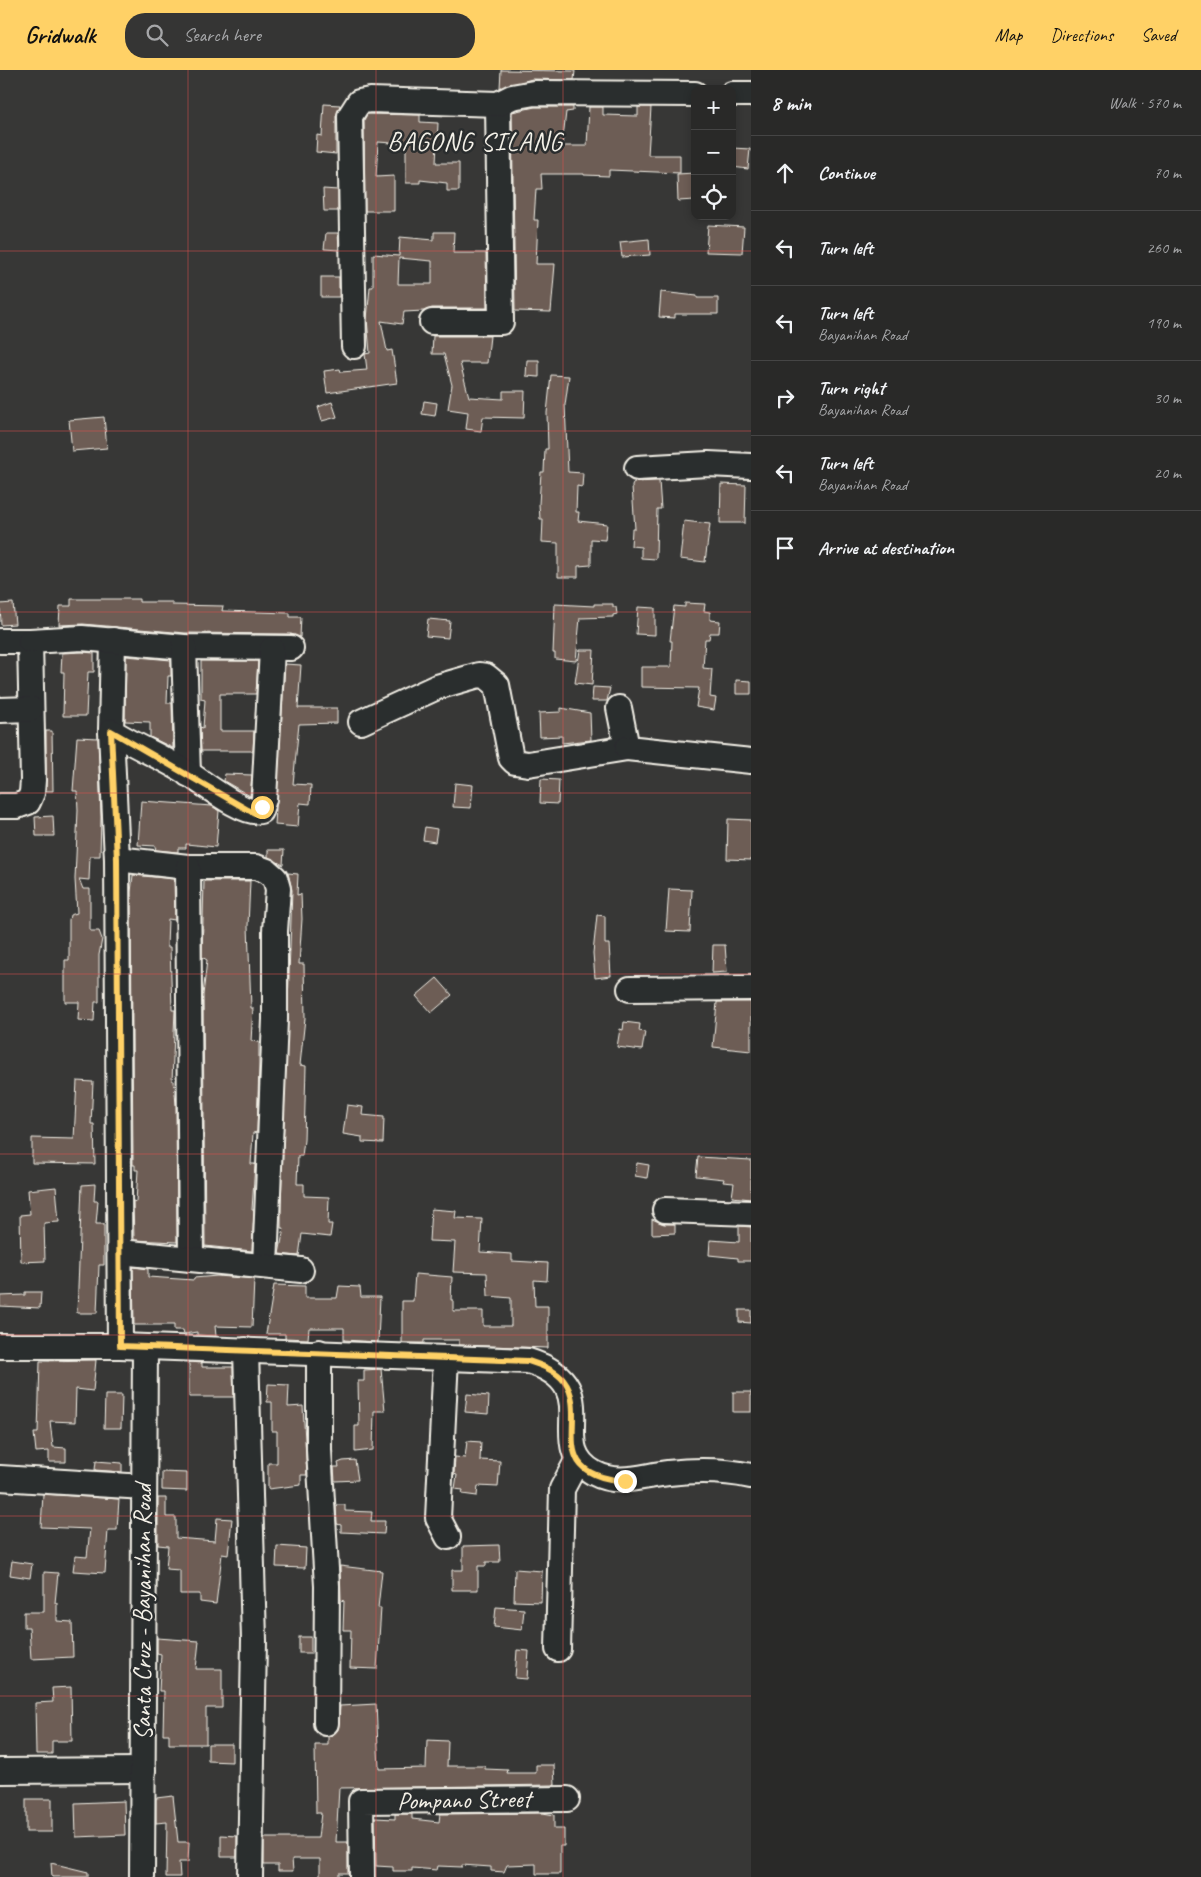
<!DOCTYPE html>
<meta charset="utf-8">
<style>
body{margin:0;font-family:Caveat,sans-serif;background:#353534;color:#f1f3f6}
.controls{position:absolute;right:15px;top:15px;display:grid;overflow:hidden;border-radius:10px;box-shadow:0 2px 8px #0003}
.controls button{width:45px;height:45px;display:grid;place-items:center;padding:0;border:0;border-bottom:1px solid #454545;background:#292928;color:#f1f3f6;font:25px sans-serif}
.stop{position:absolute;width:15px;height:15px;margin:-11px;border:4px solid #ffd166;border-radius:50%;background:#fff}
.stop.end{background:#ffd166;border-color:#fff;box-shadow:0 1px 5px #0008}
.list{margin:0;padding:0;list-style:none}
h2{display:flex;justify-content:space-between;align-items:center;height:65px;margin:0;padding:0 20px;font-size:21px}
h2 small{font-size:16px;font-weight:400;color:#a5a6a8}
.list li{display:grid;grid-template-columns:32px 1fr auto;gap:15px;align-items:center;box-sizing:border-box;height:75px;padding:0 20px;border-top:1px solid #454545}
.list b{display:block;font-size:19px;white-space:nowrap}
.list p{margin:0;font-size:16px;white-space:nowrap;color:#a5a6a8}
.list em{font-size:16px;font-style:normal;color:#a5a6a8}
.icon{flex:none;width:28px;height:28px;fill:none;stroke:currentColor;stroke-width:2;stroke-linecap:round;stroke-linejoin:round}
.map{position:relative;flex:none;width:751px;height:1807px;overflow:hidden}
header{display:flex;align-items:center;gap:30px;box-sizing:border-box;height:70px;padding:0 25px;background:#ffd166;color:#111}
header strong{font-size:24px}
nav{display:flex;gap:28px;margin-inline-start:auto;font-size:18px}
.search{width:350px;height:45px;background:#353534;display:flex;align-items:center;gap:12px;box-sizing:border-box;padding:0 18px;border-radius:20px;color:#a5a6a8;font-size:19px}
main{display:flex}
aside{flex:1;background:#292928}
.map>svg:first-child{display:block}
</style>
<header>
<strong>Gridwalk</strong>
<div class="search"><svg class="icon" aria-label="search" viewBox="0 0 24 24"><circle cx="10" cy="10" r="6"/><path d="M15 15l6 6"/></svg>Search here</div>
<nav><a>Map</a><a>Directions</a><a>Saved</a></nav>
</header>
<main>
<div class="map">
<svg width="751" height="1807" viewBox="0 0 751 1807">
<rect width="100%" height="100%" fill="#373736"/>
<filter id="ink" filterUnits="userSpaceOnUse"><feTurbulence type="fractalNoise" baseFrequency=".02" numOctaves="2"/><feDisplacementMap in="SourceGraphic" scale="10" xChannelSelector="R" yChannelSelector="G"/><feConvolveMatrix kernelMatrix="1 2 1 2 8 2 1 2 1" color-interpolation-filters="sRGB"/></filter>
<g filter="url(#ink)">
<g fill="#6d5d55" stroke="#f4f1e8" fill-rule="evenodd">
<polygon points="501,0 575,1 574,10 532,9 500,18"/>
<polygon points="324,34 340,35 336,46 336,84 316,82 317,65 322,66"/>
<polygon points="535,37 573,37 573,41 566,42 562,76 587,76 589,37 603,37 603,45 638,46 638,37 651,37 648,85 680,85 680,103 609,100 609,106 584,105 584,104 541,104 542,119 536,119 534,150 538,150 536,194 555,194 551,242 515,241 512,42"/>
<polygon points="367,44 420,45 420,52 438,53 436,93 459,93 459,121 447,121 447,113 420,110 420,113 406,113 406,74 378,72 376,107 394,106 394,141 365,141 364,50"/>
<polygon points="732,78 750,79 748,99 732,97"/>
<polygon points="695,103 695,130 678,131 677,104"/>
<polygon points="323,119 338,120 338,141 324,141"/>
<polygon points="708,155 744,157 742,183 706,182"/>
<path d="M434,162H454L453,183H486L487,238H432L424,241L404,242L402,254L381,251L387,281L392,280L397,313L327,323L324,301L340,299L341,302L367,300L365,284L370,283L367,249L370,217H373V184L399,186L400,167L434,170ZM399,188L432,191V214H398Z"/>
<polygon points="326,163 338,163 339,180 324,179"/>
<polygon points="649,169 650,185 622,187 620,172"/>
<rect x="321" y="207" width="18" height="20"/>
<polygon points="661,222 697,226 697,228 718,228 718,244 675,244 675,248 659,247"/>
<polygon points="433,266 490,266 487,293 460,293 469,327 503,329 503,321 525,321 524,348 483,347 481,361 466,359 468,342 448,339 452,315 444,284 432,284"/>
<polygon points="527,290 539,290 539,307 526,306"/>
<polygon points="551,305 569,306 565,335 568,402 583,403 582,417 577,416 576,442 579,442 578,451 607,454 605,470 591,469 591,495 578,496 578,507 558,507 558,473 542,472 543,449 540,449 539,434 541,402 544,402 545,379 548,379 547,343"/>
<polygon points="424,331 437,333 435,346 422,344"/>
<polygon points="332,332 337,347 322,351 318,337"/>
<polygon points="104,347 107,378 72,381 69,350"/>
<polygon points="659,411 661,439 657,439 656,489 641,488 641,477 631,476 632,459 635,459 632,416 634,412"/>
<polygon points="721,414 746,415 745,453 720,453"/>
<polygon points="684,451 710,454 705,492 680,489"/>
<polygon points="71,529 139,529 139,532 172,532 172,535 223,536 222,541 290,543 290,547 301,547 300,567 291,564 185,563 83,554 59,555 60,536 71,536"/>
<polygon points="13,533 15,554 1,555 0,534"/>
<polygon points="685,533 705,534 704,541 710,542 710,550 720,551 719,563 710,563 709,569 705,569 703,598 712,599 710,627 716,628 714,640 696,637 699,618 641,617 641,597 671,597 672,571 670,571 674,536 685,537"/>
<polygon points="555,534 594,536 594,534 613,534 613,537 616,537 617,544 613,545 613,547 580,548 576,591 555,589 555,583 553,583"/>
<polygon points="638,537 655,538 655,565 636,564"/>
<polygon points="428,549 450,551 448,568 426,566"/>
<polygon points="580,580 594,580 592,615 575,613"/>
<polygon points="82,582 94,583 94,602 88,602 86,646 63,646 64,602 61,602 62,583"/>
<polygon points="126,586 171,590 171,606 168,606 167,633 172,633 173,678 150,667 150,652 125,651"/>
<polygon points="201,591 258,591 256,624 220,624 220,661 254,661 253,681 201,681 200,657 203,658 205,630 201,629"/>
<polygon points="285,594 301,595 298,638 337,638 337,653 299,654 293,714 311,715 310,734 300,733 298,757 275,755"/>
<polygon points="736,610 751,611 751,624 736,624"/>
<polygon points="593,617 610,618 607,631 592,631"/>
<polygon points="561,638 590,643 591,670 562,673 562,666 540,667 539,643 561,642"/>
<polygon points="46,661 52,661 53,721 46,721"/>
<polygon points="77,667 98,668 101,747 100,786 90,786 89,810 79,809 83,819 90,819 90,861 99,861 102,869 99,885 99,932 95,932 94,951 78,950 79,932 65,932 65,890 69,890 69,850 70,845 77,843 75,809 78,740 77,721 73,721"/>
<polygon points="225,704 252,705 250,726 224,711"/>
<polygon points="541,709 559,710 558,734 540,733"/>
<polygon points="455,713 473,715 471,738 453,737"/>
<polygon points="141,731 212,736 219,741 216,777 186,774 186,778 178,778 178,782 155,780 156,776 138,775"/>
<polygon points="53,746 54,766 36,766 35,747"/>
<polygon points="728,749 751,750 751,790 727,789"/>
<polygon points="425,757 437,759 435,772 423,770"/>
<polygon points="268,780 284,780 283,795 268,787"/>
<polygon points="288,803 298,804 297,825 301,824 302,849 299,894 304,894 305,948 300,995 306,996 304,1070 302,1086 298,1086 297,1114 304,1114 304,1126 329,1127 328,1154 332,1154 330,1167 302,1164 299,1186 279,1184 284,1158 281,1158 281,1136 292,820"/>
<polygon points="133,805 174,809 175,850 168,849 167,877 170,877 172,940 175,940 172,1011 174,1011 176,1035 177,1172 134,1170 133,1131 136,1132 138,1100 135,1100 135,1095 133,1095 131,822"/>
<polygon points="204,811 250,811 248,856 251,938 253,938 251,971 259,972 259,994 257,1062 253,1063 251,1094 255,1094 252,1140 254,1140 252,1181 205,1176 203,925 207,890 202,887"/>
<polygon points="669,819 692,820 690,862 666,861"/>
<polygon points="597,845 605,846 605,874 609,874 611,906 595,908 593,883"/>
<polygon points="713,875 725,875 727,902 712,903"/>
<polygon points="437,908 452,925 431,943 416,926"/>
<polygon points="717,932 751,932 751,981 713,977"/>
<polygon points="624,952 640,954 639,961 645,962 642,980 617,977 620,959 623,960"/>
<polygon points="77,1011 93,1012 91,1054 94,1054 95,1094 32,1093 32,1068 74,1069"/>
<polygon points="347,1035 363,1037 362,1045 384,1047 383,1073 362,1072 362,1067 343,1064"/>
<polygon points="698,1087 751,1090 751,1129 732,1127 734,1113 723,1112 724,1109 696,1106"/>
<polygon points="637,1093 649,1095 647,1108 635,1106"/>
<polygon points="95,1114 94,1131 98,1131 96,1154 104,1154 104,1195 99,1195 97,1243 77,1243 82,1115"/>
<polygon points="56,1117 59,1152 44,1153 45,1191 21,1192 20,1145 30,1144 28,1120"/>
<polygon points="431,1139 456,1141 455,1148 482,1149 480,1182 512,1184 512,1191 548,1193 547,1211 534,1210 535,1236 548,1236 548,1278 459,1275 459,1270 424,1270 424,1273 402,1273 402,1231 413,1231 415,1204 452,1207 451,1230 453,1230 453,1241 483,1241 483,1256 511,1256 511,1228 488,1226 487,1203 453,1202 455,1172 429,1171"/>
<polygon points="652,1149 664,1154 675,1154 675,1163 652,1164"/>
<polygon points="739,1156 751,1157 751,1191 738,1191 738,1188 709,1185 710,1170 739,1172"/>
<polygon points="133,1197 148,1199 148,1207 194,1210 194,1208 217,1206 254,1209 252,1257 215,1256 216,1266 197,1265 197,1262 184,1264 183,1260 174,1260 174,1255 134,1255"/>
<polygon points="274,1215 305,1216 305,1228 337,1228 339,1216 360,1217 361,1227 380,1227 378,1272 344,1270 344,1258 309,1258 308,1269 285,1268 285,1264 266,1264"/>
<polygon points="25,1222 41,1222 40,1238 0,1236 0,1226 25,1225"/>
<polygon points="739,1240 751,1240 751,1253 739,1252"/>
<polygon points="96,1290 93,1321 76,1319 75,1352 50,1351 53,1377 66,1378 66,1392 49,1392 49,1381 36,1382 34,1363 38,1363 40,1291"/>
<polygon points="189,1292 202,1293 202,1297 233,1297 234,1327 189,1327"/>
<polygon points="381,1299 385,1341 374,1341 373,1380 355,1382 355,1356 359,1356 358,1311 364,1311 364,1300"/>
<polygon points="268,1314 289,1315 288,1337 303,1336 307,1405 301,1405 301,1415 268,1419 268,1393 277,1393 277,1361 272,1361 272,1332 267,1332"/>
<rect x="733" y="1322" width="18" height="20"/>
<polygon points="467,1324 489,1326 488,1344 465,1342"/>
<polygon points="105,1325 122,1325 121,1358 104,1358"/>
<polygon points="467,1371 481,1372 480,1390 500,1391 498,1417 478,1416 477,1426 462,1424 463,1420 455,1419 457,1405 454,1404 455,1387 465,1388"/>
<polygon points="355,1390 358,1410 335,1411 334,1397 339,1397 338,1393 343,1391"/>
<polygon points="96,1391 122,1393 122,1402 95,1400"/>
<polygon points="162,1402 187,1403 187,1421 162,1420"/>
<polygon points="43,1424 119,1429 117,1460 108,1460 105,1503 73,1501 75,1486 87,1487 90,1459 41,1457"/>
<polygon points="158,1428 166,1428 166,1447 176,1447 176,1468 215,1471 217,1448 232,1449 228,1485 222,1484 216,1534 200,1532 200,1524 180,1524 180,1500 166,1499 168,1476 158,1475"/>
<polygon points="336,1435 345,1435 345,1441 372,1442 371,1451 385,1451 384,1464 341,1462 341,1455 337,1454"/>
<polygon points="499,1475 500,1492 486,1492 486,1496 478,1496 478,1520 452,1520 452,1500 463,1500 463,1476"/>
<polygon points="277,1476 306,1478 305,1498 276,1497"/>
<polygon points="12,1491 32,1494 30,1508 10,1505"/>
<polygon points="340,1496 382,1501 378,1538 381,1538 377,1599 350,1598 351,1560 343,1560 344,1531 341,1530"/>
<polygon points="515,1499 542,1501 541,1532 514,1531"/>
<polygon points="44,1502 58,1503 55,1533 57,1533 57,1551 72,1552 73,1587 31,1589 29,1557 24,1557 24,1542 44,1542"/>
<polygon points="496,1537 524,1539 522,1560 494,1557"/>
<rect x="299" y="1567" width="12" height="16"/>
<polygon points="157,1568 199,1571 196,1599 222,1599 222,1638 206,1638 206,1674 169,1674 169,1664 163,1664 164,1621 159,1621 161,1584 157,1583"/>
<polygon points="517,1580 529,1581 527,1609 515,1608"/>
<polygon points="71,1617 72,1671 52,1671 52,1684 36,1684 35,1633 53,1632 52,1618"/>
<polygon points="376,1634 379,1699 426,1698 427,1670 448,1671 447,1696 485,1696 485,1699 508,1700 507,1703 536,1703 536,1695 554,1695 555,1715 339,1718 336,1772 348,1772 348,1803 339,1803 339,1807 320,1807 320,1789 292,1789 293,1801 278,1801 278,1795 264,1795 264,1768 318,1768 321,1743 316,1743 315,1675 328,1675 328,1666 338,1660 340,1636"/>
<polygon points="208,1674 232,1674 232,1692 208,1691"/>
<polygon points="173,1726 178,1772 189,1772 188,1792 179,1792 180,1807 166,1807 167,1752 156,1753 156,1728"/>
<rect x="26" y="1729" width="26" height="33"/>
<polygon points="124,1731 125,1765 76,1767 75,1733"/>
<polygon points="543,1743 554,1745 554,1759 564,1759 564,1776 560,1776 560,1804 536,1804 536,1794 507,1795 504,1802 491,1801 491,1797 462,1795 462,1797 438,1796 437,1800 412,1798 412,1801 393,1801 393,1797 376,1796 375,1748 395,1749 395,1744 412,1744 412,1749 439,1752 440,1744"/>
<polygon points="221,1765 237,1766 237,1787 221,1787"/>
<polygon points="51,1793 88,1802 88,1807 52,1807"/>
</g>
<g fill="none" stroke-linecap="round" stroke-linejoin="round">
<defs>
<g id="minor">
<polyline points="732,24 751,24"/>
<polyline points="432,252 501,252 498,34"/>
<polyline points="354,276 350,46 359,32 370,30 498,34 512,27 534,23 695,24"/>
<polyline points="637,398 708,394 751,396"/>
<polyline points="113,570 111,661 117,789 120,1276"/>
<polyline points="0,571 30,571 33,710 32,723 28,732 17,736 0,736"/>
<polyline points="30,571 82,568 184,577 291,578"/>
<polyline points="184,577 188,704"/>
<polyline points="0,640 31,639"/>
<polyline points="361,652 437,617 479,605 486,606 497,615 511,688 515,692 528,694 627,678 619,638"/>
<path d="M111,661C135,676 162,687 186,702C201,711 244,746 260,741L264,729L272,579"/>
<polyline points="627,678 751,691"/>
<polyline points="117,789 188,797 256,797 267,801 275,808 278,819 275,861 275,949 265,1196"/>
<polyline points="188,797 191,1189"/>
<polyline points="630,919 751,918"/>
<polyline points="665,1140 751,1143"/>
<polyline points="120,1182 301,1200"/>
<path d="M0,1276H120L528,1291C610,1316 542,1374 594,1403C618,1416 642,1406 668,1403C695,1400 724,1400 751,1406"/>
<polyline points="246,1280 254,1570 250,1807"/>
<polyline points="319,1282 319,1380 327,1516 326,1653"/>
<polyline points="446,1288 438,1448 448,1467"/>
<polyline points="0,1408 144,1417"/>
<polyline points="558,1579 562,1419 578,1389"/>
<polyline points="0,1701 143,1700"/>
<polyline points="142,1807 145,1277"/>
<polyline points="362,1807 361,1731 567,1729"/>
</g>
</defs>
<use href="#minor" stroke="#f4f1e8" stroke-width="28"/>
<use href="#minor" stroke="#2a2d2e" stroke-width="24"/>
</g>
</g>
<g fill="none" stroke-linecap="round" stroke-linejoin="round" filter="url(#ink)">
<path stroke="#ffd166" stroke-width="6" d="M262,737L255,743L248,740L111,661L117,789L120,1276L528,1291C540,1295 556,1300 564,1311C591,1346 540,1404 625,1411"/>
</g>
<path fill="none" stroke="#dc504e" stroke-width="1" stroke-opacity="0.55" d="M188,0V1807M376,0V1807M563,0V1807M0,181H751M0,361H751M0,542H751M0,723H751M0,904H751M0,1084H751M0,1265H751M0,1446H751M0,1626H751"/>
<g text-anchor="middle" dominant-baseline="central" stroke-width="5" stroke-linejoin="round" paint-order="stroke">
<g font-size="25" fill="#f4f1e8" stroke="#2a2d2e">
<text transform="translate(143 1542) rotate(-90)">Santa Cruz - Bayanihan Road</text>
<text transform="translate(464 1730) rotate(-1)">Pompano Street</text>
</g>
<g font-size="26" letter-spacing="1" fill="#f4f1e8" stroke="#2a2d2e">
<text x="475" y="71">BAGONG SILANG</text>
</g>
</g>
</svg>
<div class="controls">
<button>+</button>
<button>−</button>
<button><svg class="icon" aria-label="locate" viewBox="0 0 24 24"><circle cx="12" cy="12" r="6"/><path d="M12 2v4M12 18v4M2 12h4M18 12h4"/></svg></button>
</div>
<div class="stop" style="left:262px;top:737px"></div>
<div class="stop end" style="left:625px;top:1411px"></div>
</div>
<aside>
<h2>8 min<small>Walk · 570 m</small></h2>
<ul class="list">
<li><svg class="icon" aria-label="ahead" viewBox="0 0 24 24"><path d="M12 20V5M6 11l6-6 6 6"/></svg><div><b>Continue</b></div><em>70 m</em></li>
<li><svg class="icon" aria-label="left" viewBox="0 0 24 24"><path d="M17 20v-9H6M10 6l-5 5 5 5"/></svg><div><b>Turn left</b></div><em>260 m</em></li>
<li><svg class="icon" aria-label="left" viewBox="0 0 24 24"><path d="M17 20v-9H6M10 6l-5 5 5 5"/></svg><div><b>Turn left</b><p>Bayanihan Road</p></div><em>190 m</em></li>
<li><svg class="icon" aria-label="right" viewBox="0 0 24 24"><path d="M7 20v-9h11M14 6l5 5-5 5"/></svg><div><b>Turn right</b><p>Bayanihan Road</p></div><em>30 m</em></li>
<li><svg class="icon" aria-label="left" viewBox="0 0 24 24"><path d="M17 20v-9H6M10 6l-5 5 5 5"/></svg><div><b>Turn left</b><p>Bayanihan Road</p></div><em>20 m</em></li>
<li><svg class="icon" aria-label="arrive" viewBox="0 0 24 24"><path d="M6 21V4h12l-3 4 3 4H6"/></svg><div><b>Arrive at destination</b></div></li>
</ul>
</aside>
</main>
